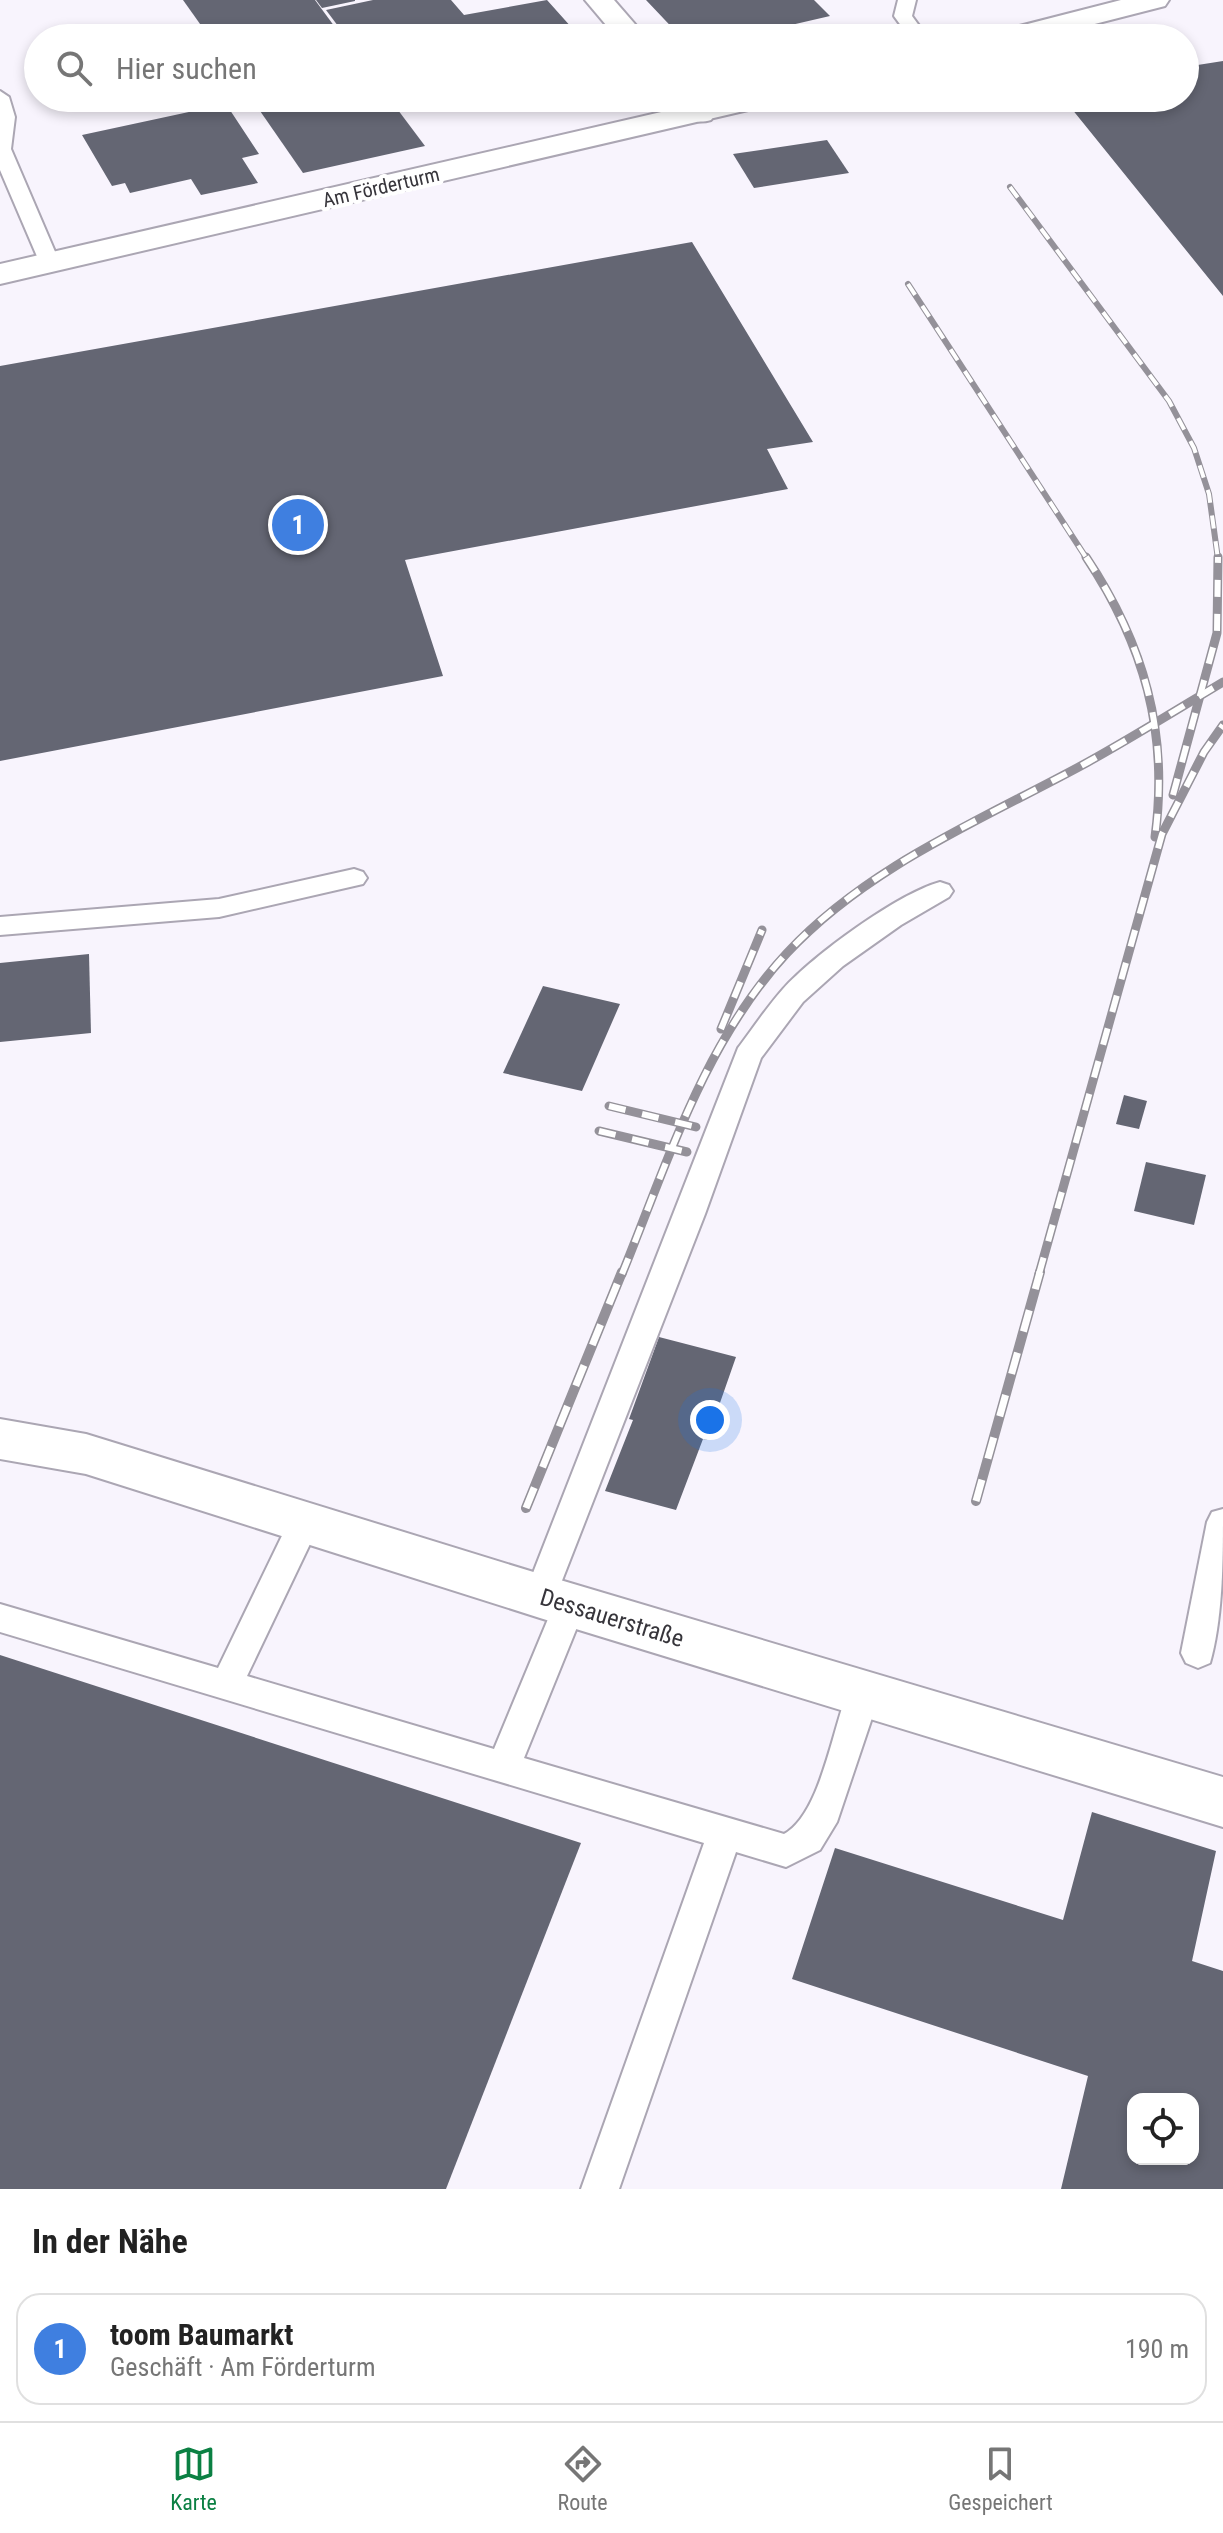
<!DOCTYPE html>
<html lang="de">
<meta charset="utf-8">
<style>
body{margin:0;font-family:"Roboto Condensed",sans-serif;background:#f2f2f2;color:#222}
.controls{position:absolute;right:24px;bottom:24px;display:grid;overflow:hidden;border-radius:16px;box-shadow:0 4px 12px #0003}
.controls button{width:72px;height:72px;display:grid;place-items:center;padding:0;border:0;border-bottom:2px solid #e0e0e0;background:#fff;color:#222;font:40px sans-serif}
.you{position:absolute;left:710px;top:1420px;width:28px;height:28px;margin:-20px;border:6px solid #fff;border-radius:50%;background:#1a73e8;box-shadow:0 0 0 12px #1a73e833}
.badge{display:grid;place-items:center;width:52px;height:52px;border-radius:50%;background:#0b8043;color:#fff;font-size:26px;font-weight:700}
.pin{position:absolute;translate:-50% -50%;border:4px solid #fff;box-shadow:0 2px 8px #0006}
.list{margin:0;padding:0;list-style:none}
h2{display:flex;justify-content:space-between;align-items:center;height:104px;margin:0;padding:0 32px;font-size:34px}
h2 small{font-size:26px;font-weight:400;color:#767676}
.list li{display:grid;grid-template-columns:52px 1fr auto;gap:24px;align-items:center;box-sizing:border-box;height:112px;margin:0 16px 16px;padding:0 16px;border:2px solid #e0e0e0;border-radius:24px}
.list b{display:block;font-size:30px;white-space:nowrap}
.list p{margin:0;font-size:26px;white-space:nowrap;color:#767676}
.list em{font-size:26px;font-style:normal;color:#767676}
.icon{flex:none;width:44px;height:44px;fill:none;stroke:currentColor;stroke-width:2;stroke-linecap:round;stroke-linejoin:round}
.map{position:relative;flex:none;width:1223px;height:2189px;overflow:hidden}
.search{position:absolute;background:#fff;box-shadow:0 4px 12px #0003;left:24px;right:24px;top:24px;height:88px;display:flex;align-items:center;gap:20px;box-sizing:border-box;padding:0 28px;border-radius:44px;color:#767676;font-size:30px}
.sheet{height:232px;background:#fff}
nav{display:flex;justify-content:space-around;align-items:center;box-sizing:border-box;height:112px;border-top:2px solid #e0e0e0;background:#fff;font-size:22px;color:#767676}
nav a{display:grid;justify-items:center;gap:4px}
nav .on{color:#0b8043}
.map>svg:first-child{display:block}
</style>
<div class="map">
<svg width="1223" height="2189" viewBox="0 0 1223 2189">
<rect width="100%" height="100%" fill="#f8f4fd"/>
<g fill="#646673" fill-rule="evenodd">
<polygon points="183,0 315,0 343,38 210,38"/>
<polygon points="316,0 355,0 355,1 322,8"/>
<polygon points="373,0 451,0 464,15 547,0 581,38 347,38 326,10"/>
<polygon points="646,0 814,0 830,16 757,33 762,38 682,38"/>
<polygon points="1223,61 1223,296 1063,98 1185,98 1185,67"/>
<polygon points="251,98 389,98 425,146 303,173"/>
<polygon points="226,104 259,154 242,158 258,183 201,195 191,179 130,193 125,183 112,186 82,135"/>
<polygon points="827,140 849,173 754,188 733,154"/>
<polygon points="692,242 813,442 767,449 788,489 405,560 443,676 0,761 0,366"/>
<polygon points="89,954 91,1033 0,1042 0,963"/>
<polygon points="543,986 620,1004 582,1091 503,1073"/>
<polygon points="1124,1095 1147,1101 1139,1129 1116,1124"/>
<polygon points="1146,1162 1206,1175 1194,1225 1134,1211"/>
<polygon points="659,1337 736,1357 707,1440 703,1439 676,1510 605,1491 633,1420 629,1419"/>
<polygon points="0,1655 581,1843 446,2189 0,2189"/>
<path d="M1092,1812L1216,1851L1192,1961L1223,1971V2189H1061L1088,2076L792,1979L835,1848L1063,1920ZM1133,2099H1193V2159H1133Z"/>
</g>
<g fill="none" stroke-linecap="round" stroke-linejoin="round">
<defs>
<g id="service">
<polygon points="898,0 916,0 912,16 928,38 910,38 894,16"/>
<polygon points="0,91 9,97 15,117 11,149 59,261 56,265 49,267 39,261 0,170"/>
<polygon points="354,869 363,872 367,878 363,884 219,917 0,935 0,917 219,899"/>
<path d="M940,882L949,885L953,891L949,897L901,925L843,966L803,1002L761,1058L705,1214L556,1596L552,1606L540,1610L528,1606L524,1596L738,1048C753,1028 767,1007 783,989C814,955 897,894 940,882Z"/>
<path d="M304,1509L315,1513L320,1523L247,1676L494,1749L558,1595L570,1591L582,1595L586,1605L524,1758L784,1834C822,1813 833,1723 851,1683L863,1679L875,1683L880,1694L837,1822L820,1850L786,1867L736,1852L619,2189H581L704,1843L0,1632V1604L218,1668L293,1513Z"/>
<path d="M1223,1509C1223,1558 1223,1617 1210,1663L1198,1668L1186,1663L1181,1653L1207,1522L1212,1512Z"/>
</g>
<g id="minor">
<polygon points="585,0 614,0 647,38 617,38"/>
<path d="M673,98H703L715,114L711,120C690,126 684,114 673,98Z"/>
</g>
<g id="tertiary">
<polygon points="1121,0 1169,0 1165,6 1040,38 992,38 996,32"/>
<polygon points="722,98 776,98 772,104 761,107 0,284 0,264"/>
<polygon points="0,1419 86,1434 540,1574 1223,1777 1223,1827 540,1618 86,1474 0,1459"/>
</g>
</defs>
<use href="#service" stroke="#aba6b3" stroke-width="4"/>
<use href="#minor" stroke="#aba6b3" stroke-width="4"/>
<use href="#tertiary" stroke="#aba6b3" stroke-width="4"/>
<use href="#service" fill="#fff" fill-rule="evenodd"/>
<use href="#minor" fill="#fff" fill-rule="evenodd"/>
<use href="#tertiary" fill="#fff" fill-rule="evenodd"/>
<defs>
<g id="rail-far2">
<polyline points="1010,187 1169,401 1194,448 1209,494 1218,559"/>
<polyline points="908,284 1087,559"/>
</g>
<g id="rail-far1">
<path d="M1086,557C1144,644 1169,732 1155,837"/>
<polyline points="1173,795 1217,633 1218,557"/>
<polyline points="721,1029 762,930"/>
<polyline points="609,1106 696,1127"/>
<polyline points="599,1131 687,1152"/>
<path d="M622,1274C667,1164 704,1042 787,953C869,865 984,819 1088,762C1133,737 1178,709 1223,682"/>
<polyline points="1039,1274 1162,834 1204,752 1223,725"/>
</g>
<g id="rail">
<polyline points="976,1501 1040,1272"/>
<polyline points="526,1508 622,1272"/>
</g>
</defs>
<use href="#rail-far2" stroke="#949199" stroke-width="6"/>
<use href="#rail-far1" stroke="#949199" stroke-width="9"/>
<use href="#rail" stroke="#949199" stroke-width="10"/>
<use href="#rail-far2" stroke="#fff" stroke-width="4" stroke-dasharray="13" stroke-linecap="butt"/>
<use href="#rail-far1" stroke="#fff" stroke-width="6" stroke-dasharray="17" stroke-linecap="butt"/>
<use href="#rail" stroke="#fff" stroke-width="7" stroke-dasharray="22" stroke-linecap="butt"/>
</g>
<g text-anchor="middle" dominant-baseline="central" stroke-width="8" stroke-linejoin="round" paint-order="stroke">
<g font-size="20" fill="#37353b" stroke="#fff">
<text transform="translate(381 187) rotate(-13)">Am Förderturm</text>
</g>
<g font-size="24" fill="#37353b" stroke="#fff">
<text transform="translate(612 1618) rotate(17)">Dessauerstraße</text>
</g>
</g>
</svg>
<div class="controls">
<button><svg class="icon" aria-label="locate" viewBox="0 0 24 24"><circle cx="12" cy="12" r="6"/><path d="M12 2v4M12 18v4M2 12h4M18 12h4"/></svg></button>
</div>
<div class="you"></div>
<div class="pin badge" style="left:298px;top:525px;background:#3f7fe0">1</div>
<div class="search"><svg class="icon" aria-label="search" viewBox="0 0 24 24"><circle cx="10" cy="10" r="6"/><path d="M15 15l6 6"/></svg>Hier suchen</div>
</div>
<section class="sheet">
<h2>In der Nähe<small></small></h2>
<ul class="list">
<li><span class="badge" style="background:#3f7fe0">1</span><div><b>toom Baumarkt</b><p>Geschäft · Am Förderturm</p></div><em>190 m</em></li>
</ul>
</section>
<nav>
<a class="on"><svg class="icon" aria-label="map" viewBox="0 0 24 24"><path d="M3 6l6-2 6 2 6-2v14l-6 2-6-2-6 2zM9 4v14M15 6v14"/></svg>Karte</a>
<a><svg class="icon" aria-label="directions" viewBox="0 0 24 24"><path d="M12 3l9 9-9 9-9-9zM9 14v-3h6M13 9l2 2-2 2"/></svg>Route</a>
<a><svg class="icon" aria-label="saved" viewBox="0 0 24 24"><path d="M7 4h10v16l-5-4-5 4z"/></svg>Gespeichert</a>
</nav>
